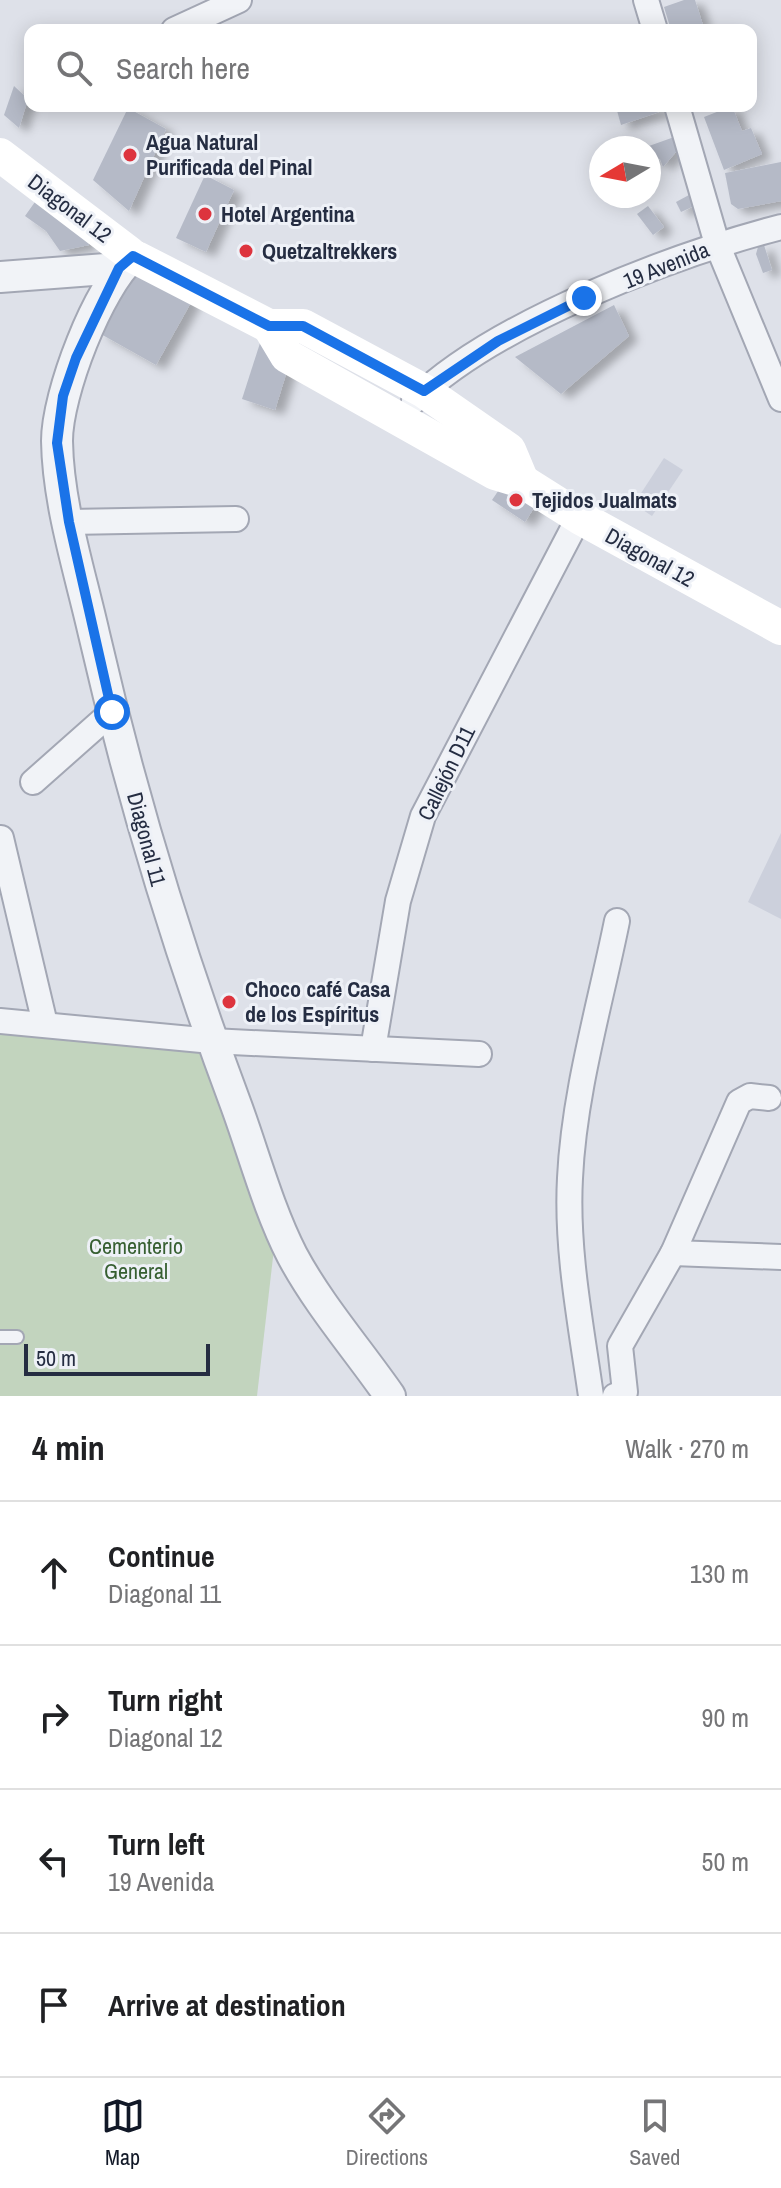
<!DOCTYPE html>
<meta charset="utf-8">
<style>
body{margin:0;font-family:"Archivo Narrow",sans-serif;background:#f6f6f6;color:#202124}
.compass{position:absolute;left:589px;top:136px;width:72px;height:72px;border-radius:50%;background:#fff;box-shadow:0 4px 20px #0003;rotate:260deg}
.scale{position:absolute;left:24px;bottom:20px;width:186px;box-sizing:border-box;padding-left:8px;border:4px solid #252d42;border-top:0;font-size:22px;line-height:28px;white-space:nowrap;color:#252d42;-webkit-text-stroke:6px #eef1f7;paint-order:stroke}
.stop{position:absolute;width:24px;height:24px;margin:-18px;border:6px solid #1a73e8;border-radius:50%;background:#fff}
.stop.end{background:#1a73e8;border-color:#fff;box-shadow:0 2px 8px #0008}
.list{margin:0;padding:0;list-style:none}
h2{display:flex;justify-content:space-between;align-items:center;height:104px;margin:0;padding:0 32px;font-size:34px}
h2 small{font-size:26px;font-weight:400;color:#757577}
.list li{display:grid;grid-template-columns:52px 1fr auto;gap:24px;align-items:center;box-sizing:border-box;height:144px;padding:0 32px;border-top:2px solid #e0e0e0}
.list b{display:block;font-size:30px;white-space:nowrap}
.list p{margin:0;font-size:26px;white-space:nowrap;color:#757577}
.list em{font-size:26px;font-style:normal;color:#757577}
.icon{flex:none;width:44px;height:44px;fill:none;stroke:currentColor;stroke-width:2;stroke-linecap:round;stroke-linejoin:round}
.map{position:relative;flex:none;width:781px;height:1396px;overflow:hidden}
.search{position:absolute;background:#fff;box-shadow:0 4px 20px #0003;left:24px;right:24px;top:24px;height:88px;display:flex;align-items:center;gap:20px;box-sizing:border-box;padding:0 28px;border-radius:16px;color:#757577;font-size:30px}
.sheet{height:680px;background:#fff}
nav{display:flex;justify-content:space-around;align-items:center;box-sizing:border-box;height:112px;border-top:2px solid #e0e0e0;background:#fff;font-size:22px;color:#757577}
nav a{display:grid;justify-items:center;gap:4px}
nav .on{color:#111827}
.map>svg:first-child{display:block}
</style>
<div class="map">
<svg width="781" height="1396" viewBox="0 0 781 1396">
<defs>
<filter id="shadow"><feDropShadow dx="9" dy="5" stdDeviation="4" flood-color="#0004"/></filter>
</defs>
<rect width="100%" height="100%" fill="#dee1e9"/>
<g fill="#ccd0dc">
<polygon points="664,458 683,470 652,516 634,504"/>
<polygon points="781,833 781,919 748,902"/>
</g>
<polygon fill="#c2d4be" points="0,1026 199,1042 275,1240 257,1396 0,1396"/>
<g fill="#b5bac7" filter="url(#shadow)">
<polygon points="684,0 695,0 703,25 671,30 664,7"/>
<polygon points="14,86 28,99 19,128 4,115"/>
<polygon points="620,106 664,106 665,110 621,125 616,107"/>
<polygon points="732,106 742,131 751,128 762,154 724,170 704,117"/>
<polygon points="128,108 166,129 129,211 93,180"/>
<polygon points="677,136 681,146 663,167 660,159 653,162 649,146"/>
<polygon points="781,162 781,201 738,209 731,204 725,173"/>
<polygon points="205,175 234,190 206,252 176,238"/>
<polygon points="42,192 83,228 89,245 60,251 46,231 25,216"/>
<polygon points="689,195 694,206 681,212 676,202"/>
<polygon points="648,206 664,227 653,235 637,214"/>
<polygon points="764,245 772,270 763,273 756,254 758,247"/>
<polygon points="143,271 193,299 156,365 99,333 131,275"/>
<polygon points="614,305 629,336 561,394 515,357"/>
<polygon points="261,340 291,358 275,410 242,399"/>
<polygon points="507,478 539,500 525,522 492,500"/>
</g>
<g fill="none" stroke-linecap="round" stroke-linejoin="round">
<defs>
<polyline id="service" points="0,1337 17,1337"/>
<g id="minor">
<polyline points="646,0 655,30"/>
<polyline points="174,30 239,0"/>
<polyline points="677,106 717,244 781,399"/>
<path d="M414,401C493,323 674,255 781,227"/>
<polyline points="69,522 236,519"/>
<polyline points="33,782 112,712"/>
<polyline points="1,838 45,1024"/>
<polyline points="0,1021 212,1041 479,1054"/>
<polyline points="373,1049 398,901 423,816 579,517"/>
<polyline points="673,1253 781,1257"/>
<path d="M591,1396C581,1325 566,1250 570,1178C574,1092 600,1005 617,921"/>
<polyline points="615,1396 625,1392 620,1346 673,1253 739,1102 750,1096 769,1098"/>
</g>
<g id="tertiary">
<path d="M133,256C98,287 57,394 57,441C58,505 80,572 94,634C131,795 178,950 236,1105C254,1154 268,1208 292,1255C318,1304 358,1350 390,1396"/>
<polyline points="0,277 119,268"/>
</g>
</defs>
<use href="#service" stroke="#a3a7b4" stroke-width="16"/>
<use href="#minor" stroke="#a3a7b4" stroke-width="28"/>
<use href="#tertiary" stroke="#a3a7b4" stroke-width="34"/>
<use href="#service" stroke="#f1f3f7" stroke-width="12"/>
<use href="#minor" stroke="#f1f3f7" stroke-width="24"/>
<use href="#tertiary" stroke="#f1f3f7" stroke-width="30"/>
<g stroke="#fff" stroke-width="34">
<polyline points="0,155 133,256 269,326 303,326 424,391 509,450 522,481"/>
<polyline points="269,326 287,356 495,473 522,481 579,517 781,628"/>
</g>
</g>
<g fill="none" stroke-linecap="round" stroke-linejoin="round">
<polyline stroke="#1a73e8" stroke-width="10" points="112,712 69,522 57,443 63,396 76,358 119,268 133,256 269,326 303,326 424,391 498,341 584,298"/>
</g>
<g fill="#dd343e" stroke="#eef1f7" stroke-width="3">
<circle cx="130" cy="155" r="8"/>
<circle cx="205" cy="214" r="8"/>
<circle cx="246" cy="251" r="8"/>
<circle cx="516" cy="500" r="8"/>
<circle cx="229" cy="1002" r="8"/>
</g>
<g text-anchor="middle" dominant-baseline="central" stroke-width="6" stroke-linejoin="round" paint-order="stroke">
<g font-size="22" font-weight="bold" fill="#252d42" stroke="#eef1f7" text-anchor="start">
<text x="146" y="142">Agua Natural<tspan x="146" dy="25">Purificada del Pinal</tspan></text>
<text x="221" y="214">Hotel Argentina</text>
<text x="262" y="251">Quetzaltrekkers</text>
<text x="532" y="500">Tejidos Jualmats</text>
<text x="245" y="989">Choco café Casa<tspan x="245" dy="25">de los Espíritus</tspan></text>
</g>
<g font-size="22" fill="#252d42" stroke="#eef1f7">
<text transform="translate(70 208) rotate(37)">Diagonal 12</text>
<text transform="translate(666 265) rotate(-22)">19 Avenida</text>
<text transform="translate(650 557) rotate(29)">Diagonal 12</text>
<text transform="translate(446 773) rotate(-64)">Callejón D11</text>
<text transform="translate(147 839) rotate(75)">Diagonal 11</text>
</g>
<g font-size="22" fill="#365f31" stroke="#eef1f7">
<text x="136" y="1246">Cementerio<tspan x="136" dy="25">General</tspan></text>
</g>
</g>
</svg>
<svg class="compass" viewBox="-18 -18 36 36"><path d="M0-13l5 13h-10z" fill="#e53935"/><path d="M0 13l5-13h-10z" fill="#757577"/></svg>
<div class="scale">50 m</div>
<div class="stop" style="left:112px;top:712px"></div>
<div class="stop end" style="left:584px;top:298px"></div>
<div class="search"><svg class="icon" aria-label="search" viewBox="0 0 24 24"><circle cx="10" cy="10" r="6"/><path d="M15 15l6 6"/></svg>Search here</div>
</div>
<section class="sheet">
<h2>4 min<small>Walk · 270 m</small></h2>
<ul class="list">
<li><svg class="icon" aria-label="ahead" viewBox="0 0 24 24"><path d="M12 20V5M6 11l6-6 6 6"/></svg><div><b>Continue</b><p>Diagonal 11</p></div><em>130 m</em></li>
<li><svg class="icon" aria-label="right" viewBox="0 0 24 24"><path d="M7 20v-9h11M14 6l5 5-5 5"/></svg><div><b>Turn right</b><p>Diagonal 12</p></div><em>90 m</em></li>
<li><svg class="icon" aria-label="left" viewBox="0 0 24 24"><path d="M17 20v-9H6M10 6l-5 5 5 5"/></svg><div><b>Turn left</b><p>19 Avenida</p></div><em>50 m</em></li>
<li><svg class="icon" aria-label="arrive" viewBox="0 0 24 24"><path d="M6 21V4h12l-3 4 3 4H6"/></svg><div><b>Arrive at destination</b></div></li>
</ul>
</section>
<nav>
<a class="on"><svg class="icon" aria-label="map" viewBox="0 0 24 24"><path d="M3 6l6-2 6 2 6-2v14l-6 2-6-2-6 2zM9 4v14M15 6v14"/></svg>Map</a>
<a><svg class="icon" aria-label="directions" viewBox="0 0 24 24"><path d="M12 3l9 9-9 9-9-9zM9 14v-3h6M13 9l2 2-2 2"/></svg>Directions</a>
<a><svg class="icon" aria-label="saved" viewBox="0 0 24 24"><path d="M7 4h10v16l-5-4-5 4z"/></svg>Saved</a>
</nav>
